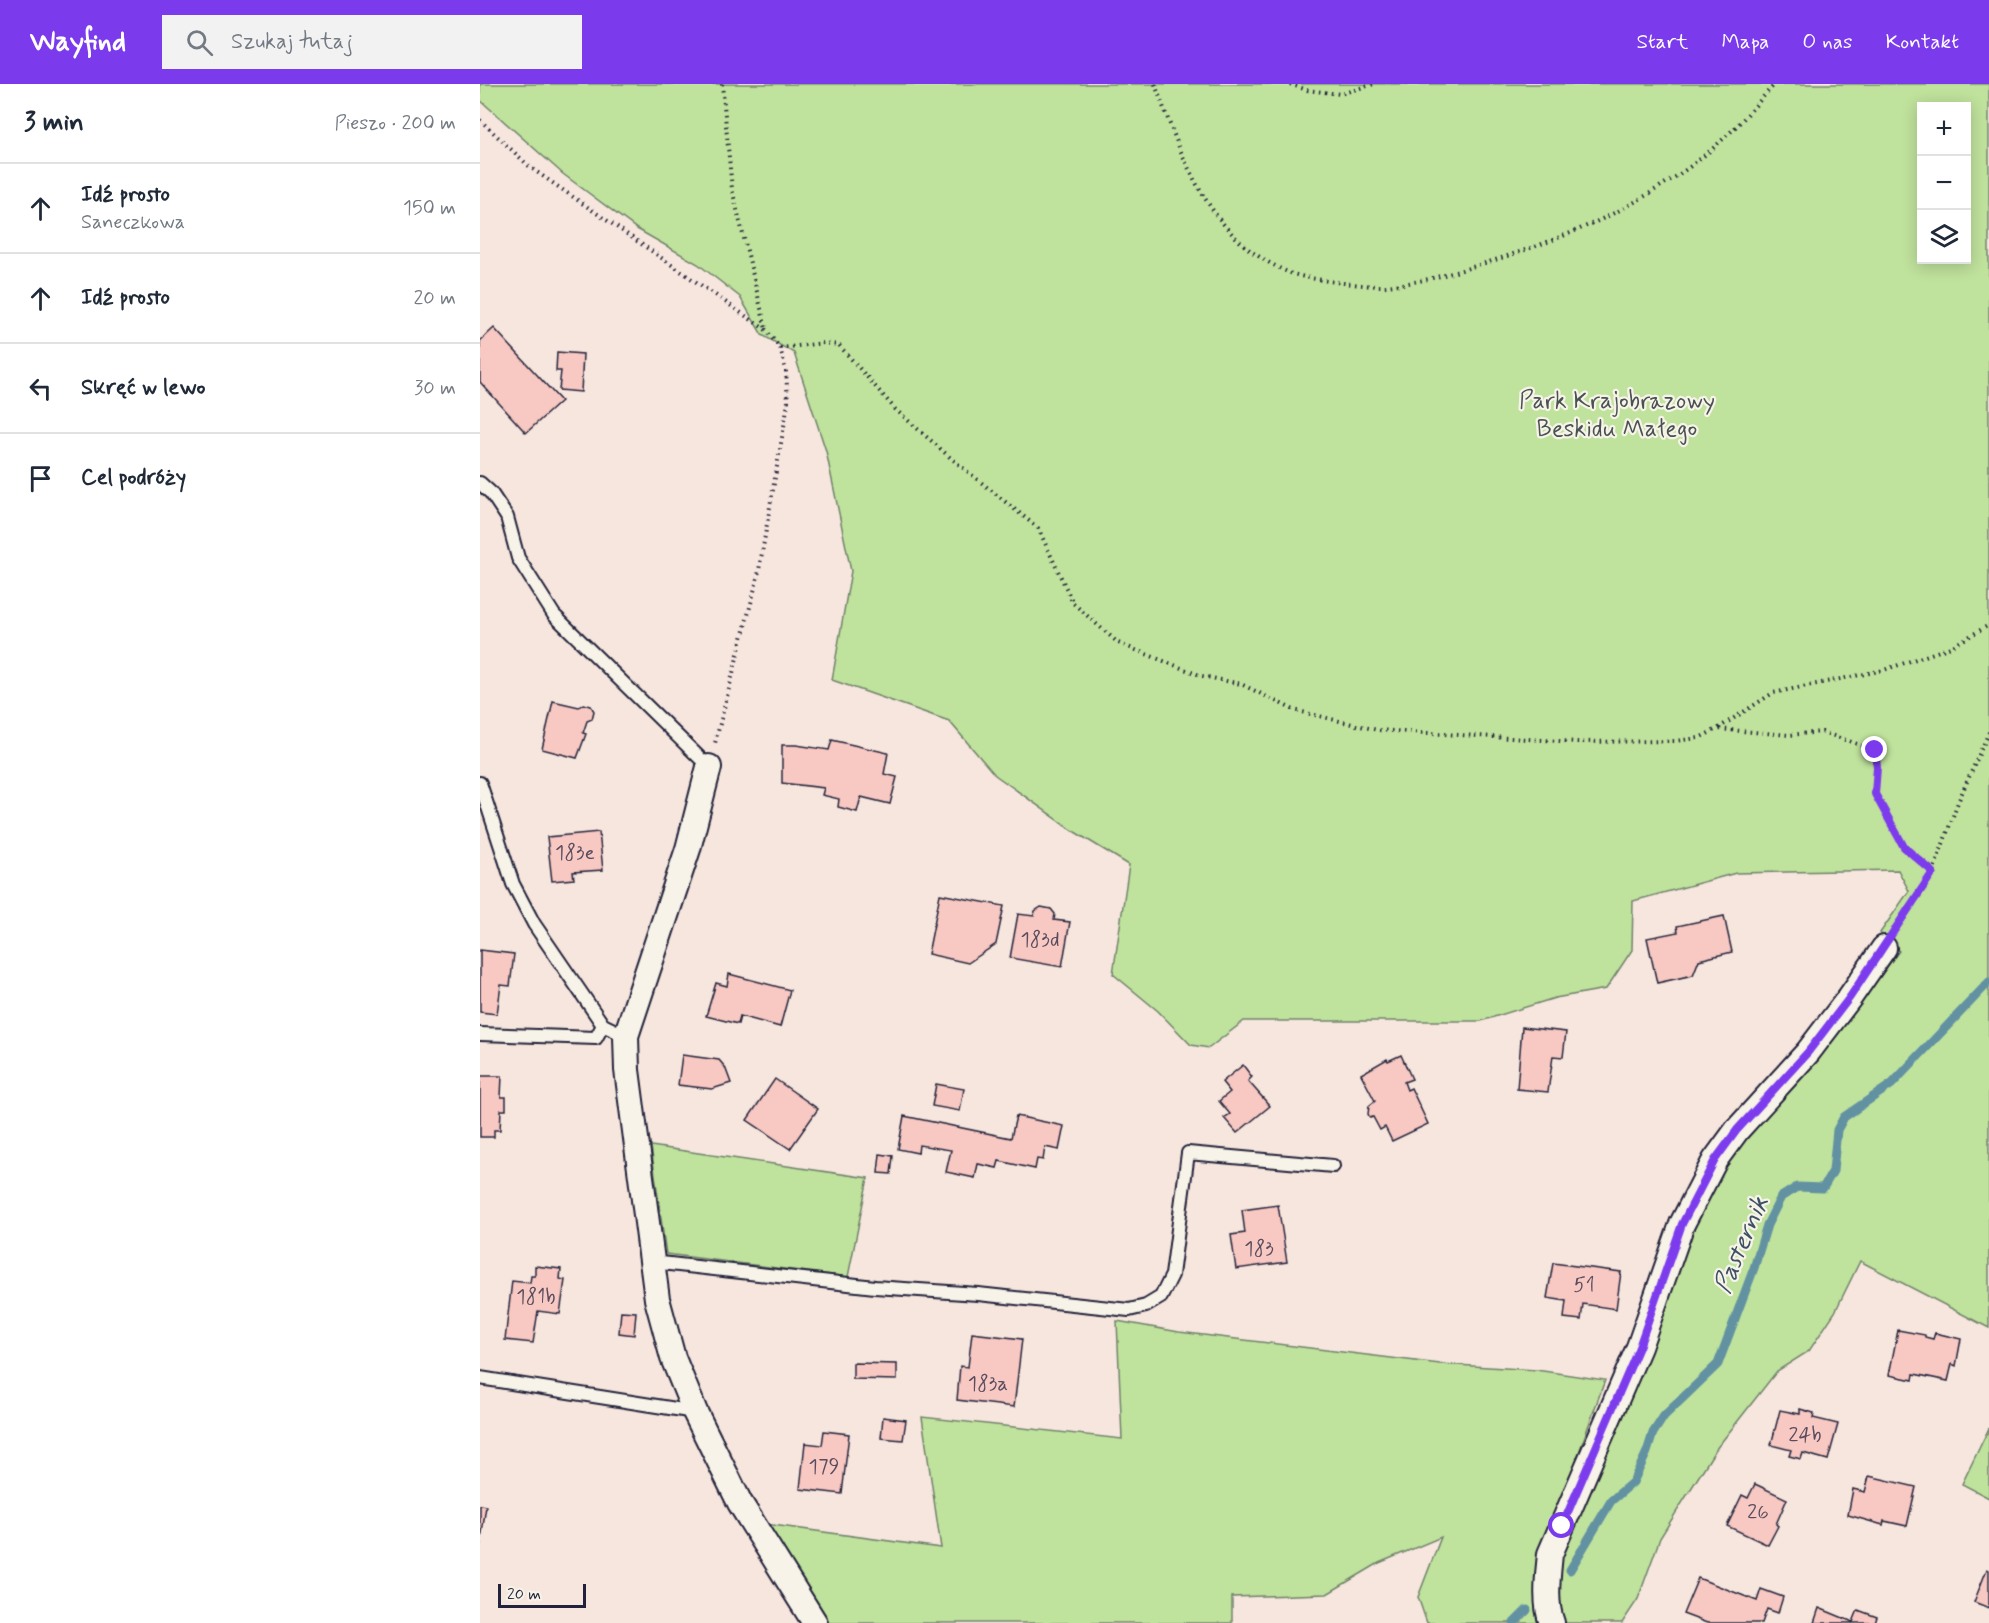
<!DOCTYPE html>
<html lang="pl">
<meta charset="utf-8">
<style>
body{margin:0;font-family:Mynerve,sans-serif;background:#f2f2f3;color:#1f2937}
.controls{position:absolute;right:18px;top:18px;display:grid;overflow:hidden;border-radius:0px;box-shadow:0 3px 15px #0003}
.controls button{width:54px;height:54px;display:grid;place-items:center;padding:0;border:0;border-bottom:2px solid #e0e1e3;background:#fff;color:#1f2937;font:30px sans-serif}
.scale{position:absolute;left:18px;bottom:15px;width:88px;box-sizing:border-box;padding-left:6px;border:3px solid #22223b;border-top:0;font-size:16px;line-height:21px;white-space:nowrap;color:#22223b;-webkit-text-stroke:4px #f7f3e8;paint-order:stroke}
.stop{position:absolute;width:18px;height:18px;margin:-14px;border:4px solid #7c3aed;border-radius:50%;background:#fff}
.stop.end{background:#7c3aed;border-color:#fff;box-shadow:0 2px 6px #0008}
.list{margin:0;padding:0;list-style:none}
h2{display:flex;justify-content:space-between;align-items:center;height:78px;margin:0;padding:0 24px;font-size:26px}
h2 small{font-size:20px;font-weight:400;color:#747a83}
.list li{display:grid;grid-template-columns:39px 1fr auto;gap:18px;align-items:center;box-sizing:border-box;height:90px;padding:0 24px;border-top:2px solid #e0e1e3}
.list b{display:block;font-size:22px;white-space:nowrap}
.list p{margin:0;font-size:20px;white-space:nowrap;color:#747a83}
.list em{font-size:20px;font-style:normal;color:#747a83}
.icon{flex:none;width:33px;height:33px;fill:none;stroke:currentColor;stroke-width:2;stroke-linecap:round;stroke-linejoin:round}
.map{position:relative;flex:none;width:1509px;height:1539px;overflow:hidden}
header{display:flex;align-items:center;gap:36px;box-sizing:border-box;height:84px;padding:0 30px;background:#7c3aed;color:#fff}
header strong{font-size:28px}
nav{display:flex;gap:33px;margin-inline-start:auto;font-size:21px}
.search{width:420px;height:54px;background:#f2f2f3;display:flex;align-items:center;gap:15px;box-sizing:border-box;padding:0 21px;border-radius:0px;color:#747a83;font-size:22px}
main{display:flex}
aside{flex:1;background:#fff}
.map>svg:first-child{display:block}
</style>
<header>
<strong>Wayfind</strong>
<div class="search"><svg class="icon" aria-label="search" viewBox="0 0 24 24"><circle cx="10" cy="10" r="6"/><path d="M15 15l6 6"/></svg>Szukaj tutaj</div>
<nav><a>Start</a><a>Mapa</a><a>O nas</a><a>Kontakt</a></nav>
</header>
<main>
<aside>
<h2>3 min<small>Pieszo · 200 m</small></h2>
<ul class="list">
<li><svg class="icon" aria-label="ahead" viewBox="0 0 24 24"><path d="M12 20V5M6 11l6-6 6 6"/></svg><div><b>Idź prosto</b><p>Saneczkowa</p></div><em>150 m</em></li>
<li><svg class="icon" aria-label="ahead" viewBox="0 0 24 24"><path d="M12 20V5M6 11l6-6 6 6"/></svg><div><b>Idź prosto</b></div><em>20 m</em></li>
<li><svg class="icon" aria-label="left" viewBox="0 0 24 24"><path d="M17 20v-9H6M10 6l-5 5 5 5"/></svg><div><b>Skręć w lewo</b></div><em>30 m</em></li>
<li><svg class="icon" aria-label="arrive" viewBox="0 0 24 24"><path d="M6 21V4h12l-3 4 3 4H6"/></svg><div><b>Cel podróży</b></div></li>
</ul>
</aside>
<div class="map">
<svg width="1509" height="1539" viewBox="0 0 1509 1539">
<rect width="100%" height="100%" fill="#f7e6dd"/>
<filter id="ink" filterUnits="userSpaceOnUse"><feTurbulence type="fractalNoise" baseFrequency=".0167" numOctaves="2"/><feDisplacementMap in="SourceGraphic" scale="12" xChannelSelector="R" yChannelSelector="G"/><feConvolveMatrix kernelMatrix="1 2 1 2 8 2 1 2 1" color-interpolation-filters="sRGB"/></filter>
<g filter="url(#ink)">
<g fill="#bfe29c" stroke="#70826c" stroke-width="1.5" fill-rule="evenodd">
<path d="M0,0H1509V1244L1380,1177L1355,1228L1329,1267L1297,1287L1236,1365L1180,1454L1158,1515L1142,1539H1079L1078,1470L1194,1178L1261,1049L1378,921L1419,867L1400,849L1429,807L1418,786L1256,789L1153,817L1152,866L1126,905L1075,914L1001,937H764L729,964L711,961L678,927L633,890L649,781L595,748L515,691L469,637L352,596L371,487L346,367L314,269L282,251L260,213L218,180L157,145L83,90L0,16ZM1442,22H1486V176H1442Z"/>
<polygon points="171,1062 388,1094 368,1193 186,1170"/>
<path d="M637,1237L699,1248L960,1280L1056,1286L1125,1296C1113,1329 1101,1363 1089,1396C1075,1433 1045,1500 1058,1539H947L938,1513L961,1453L899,1479L847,1510L752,1513V1539H345L285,1440L461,1464L442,1333L642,1355Z"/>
<polygon points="1509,1344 1509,1414 1482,1400"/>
</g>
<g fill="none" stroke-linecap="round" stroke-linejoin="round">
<g stroke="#6292a2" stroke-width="9">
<polyline points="1090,1486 1131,1417 1153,1398 1167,1368 1173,1349 1184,1332 1238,1280 1274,1184 1287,1141 1301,1113 1317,1103 1343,1104 1353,1087 1357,1046 1364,1033 1412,1000 1509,898"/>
<polyline points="1034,1539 1047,1526"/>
</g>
</g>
<g fill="#f8c8c2" stroke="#22223b" stroke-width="1.5">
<polygon points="14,244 81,317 46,349 0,298 0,257"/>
<polygon points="77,268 103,270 101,308 79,306 81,287 76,287"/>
<polygon points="73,617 99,623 103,620 111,622 114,627 112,635 107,637 103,649 106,650 97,674 62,665"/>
<polygon points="352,656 408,669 404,690 417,693 410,720 381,713 377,728 358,723 359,715 342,711 344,704 302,699 302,661 316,661 349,666"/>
<polygon points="119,748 123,786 93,788 94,795 72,797 67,753"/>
<polygon points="460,810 524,822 516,860 488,879 448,870"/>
<polygon points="561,823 571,825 575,830 574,836 590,838 582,883 530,874 538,830 554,832 555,827"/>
<polygon points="1244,832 1252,868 1219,876 1213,891 1177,899 1167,854 1198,848 1197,842"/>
<polygon points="0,866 34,870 30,902 21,901 17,930 0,928"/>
<polygon points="249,890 310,906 300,943 260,932 258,940 226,932 236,899 247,902"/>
<polygon points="1042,943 1086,948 1083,973 1073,972 1068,1008 1037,1005"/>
<polygon points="202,971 239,976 245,983 251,999 232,1005 198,1001"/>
<polygon points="921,971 932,995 924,998 927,1006 931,1004 948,1040 912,1057 905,1043 900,1046 893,1033 890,1034 888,1030 889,1022 895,1017 881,990 907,975 908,977"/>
<polygon points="763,981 772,993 768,997 790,1022 757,1049 744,1034 750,1030 739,1017 750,1008 742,998"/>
<polygon points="0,992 22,992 21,1013 26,1013 26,1026 21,1026 20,1046 14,1046 14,1053 0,1053"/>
<polygon points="295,995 338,1025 310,1065 267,1036"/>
<polygon points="456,1000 484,1005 480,1027 452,1022"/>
<polygon points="424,1032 531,1054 536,1032 584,1042 579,1066 565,1063 563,1076 557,1075 555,1085 519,1077 517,1084 498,1080 495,1094 466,1088 471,1066 439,1061 438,1069 418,1065"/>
<polygon points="400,1070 413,1072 411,1090 398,1089"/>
<polygon points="798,1121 807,1178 756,1185 751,1151 765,1149 762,1126"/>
<polygon points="1073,1179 1141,1188 1136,1225 1103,1220 1101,1236 1084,1234 1086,1217 1067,1214"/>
<polygon points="55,1182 81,1185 80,1195 85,1196 80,1230 58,1227 53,1259 25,1256 32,1197 50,1199 51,1192 55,1192"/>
<polygon points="141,1227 156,1228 154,1251 139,1249"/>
<polygon points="1418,1246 1445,1251 1445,1253 1453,1255 1455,1249 1481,1255 1476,1282 1472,1280 1468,1297 1434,1290 1433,1296 1409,1291"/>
<polygon points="492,1249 542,1255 534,1323 477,1316 480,1282 488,1283"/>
<polygon points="373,1279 417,1280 417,1296 373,1295"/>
<polygon points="1320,1325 1334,1329 1333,1334 1358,1340 1348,1376 1323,1369 1321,1375 1309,1372 1311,1366 1291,1361 1300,1326 1320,1330"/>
<polygon points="403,1333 426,1336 423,1356 401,1354"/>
<polygon points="344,1347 369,1350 362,1410 320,1405 325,1359 342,1361"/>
<polygon points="1389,1392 1436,1403 1427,1442 1404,1437 1403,1441 1368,1431 1373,1405 1385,1408"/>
<polygon points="1275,1400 1307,1415 1296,1440 1298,1442 1288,1461 1247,1442 1262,1411 1268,1414"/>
<polygon points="0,1421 6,1422 0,1463"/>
<polygon points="1507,1485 1509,1486 1509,1524 1494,1518"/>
<polygon points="1218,1494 1277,1517 1281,1505 1303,1513 1298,1529 1287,1525 1282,1539 1227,1539 1203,1530"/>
<polygon points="1339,1524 1373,1538 1378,1526 1397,1533 1395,1539 1334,1539"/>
</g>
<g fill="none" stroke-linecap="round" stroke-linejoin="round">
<defs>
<g id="lane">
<polyline points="0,399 11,409 27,433 38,474 74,531 229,683"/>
<polyline points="0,699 33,800 54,840 123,941 146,952"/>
<polyline points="0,950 116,954 123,941"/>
<polyline points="172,1178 395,1203 498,1210 649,1226 666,1222 681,1213 692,1191 708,1069 853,1082"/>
<polyline points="0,1294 215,1328"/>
</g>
<g id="street">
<polyline points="229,683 208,765 146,952 147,986 177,1215 193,1274 215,1328 260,1419 335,1539"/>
<path d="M1072,1539C1064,1519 1068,1491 1070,1470L1159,1263L1202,1140L1235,1076L1257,1046L1328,968L1370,913L1404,864"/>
</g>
</defs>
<use href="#lane" stroke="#22223b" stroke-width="16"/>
<use href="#street" stroke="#22223b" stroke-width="28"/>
<g stroke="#22223b" stroke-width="4" stroke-dasharray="1.5 4.5" stroke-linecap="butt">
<polyline points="242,0 252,105 286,245"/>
<path d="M675,0C697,60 719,126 771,167C782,175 798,184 810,189C825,195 888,203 905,202C942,199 979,187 1015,176C1074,157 1132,135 1184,100C1204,88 1225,72 1242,56C1261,39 1277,19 1295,0"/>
<polyline points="810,0 827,6 860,10 894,0"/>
<polyline points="0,36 51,84 286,246 300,264 306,287 308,319 278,492 235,659"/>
<polyline points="300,264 344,259 359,261 415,325 472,375 558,444 593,519 638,559 722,592 761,600 814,626 897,646 1097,658 1195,657 1219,654 1237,645"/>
<polyline points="1453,788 1424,763 1395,710 1397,683 1395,666 1342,648 1309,651 1237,645 1293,609 1404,586 1471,563 1509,541"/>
<polyline points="1417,844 1453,788 1478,718 1509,648"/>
</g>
<use href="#lane" stroke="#f7f3e8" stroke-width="12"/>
<use href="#street" stroke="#f7f3e8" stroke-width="24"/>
</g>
</g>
<g fill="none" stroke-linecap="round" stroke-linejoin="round" filter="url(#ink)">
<polyline stroke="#7c3aed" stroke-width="8" points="1082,1442 1159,1263 1202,1140 1235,1076 1257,1046 1328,968 1370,913 1453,788 1424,763 1395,710 1397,683 1395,666"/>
</g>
<g text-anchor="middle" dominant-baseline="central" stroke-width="4.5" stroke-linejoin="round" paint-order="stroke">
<g font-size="21" fill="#584c5d">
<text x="95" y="769">183e</text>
<text x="560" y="856">183d</text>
<text x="779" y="1165">183</text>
<text x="1104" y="1201">51</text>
<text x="56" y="1213">181b</text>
<text x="508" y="1300">183a</text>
<text x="1325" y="1351">24b</text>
<text x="344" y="1383">179</text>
<text x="1278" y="1428">26</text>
</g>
<g font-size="24" fill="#495253" stroke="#f7f3e8">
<text x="1137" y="317">Park Krajobrazowy<tspan x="1137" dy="28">Beskidu Małego</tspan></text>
</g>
<g font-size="26" font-style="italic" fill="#3d5166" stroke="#f7f3e8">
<text transform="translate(1262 1161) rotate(-67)">Pasternik</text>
</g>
</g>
</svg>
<div class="controls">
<button>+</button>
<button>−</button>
<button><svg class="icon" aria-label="layers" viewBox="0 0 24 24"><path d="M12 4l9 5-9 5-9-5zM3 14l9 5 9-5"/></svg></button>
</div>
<div class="scale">20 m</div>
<div class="stop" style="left:1082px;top:1442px"></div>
<div class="stop end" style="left:1395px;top:666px"></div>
</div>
</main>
